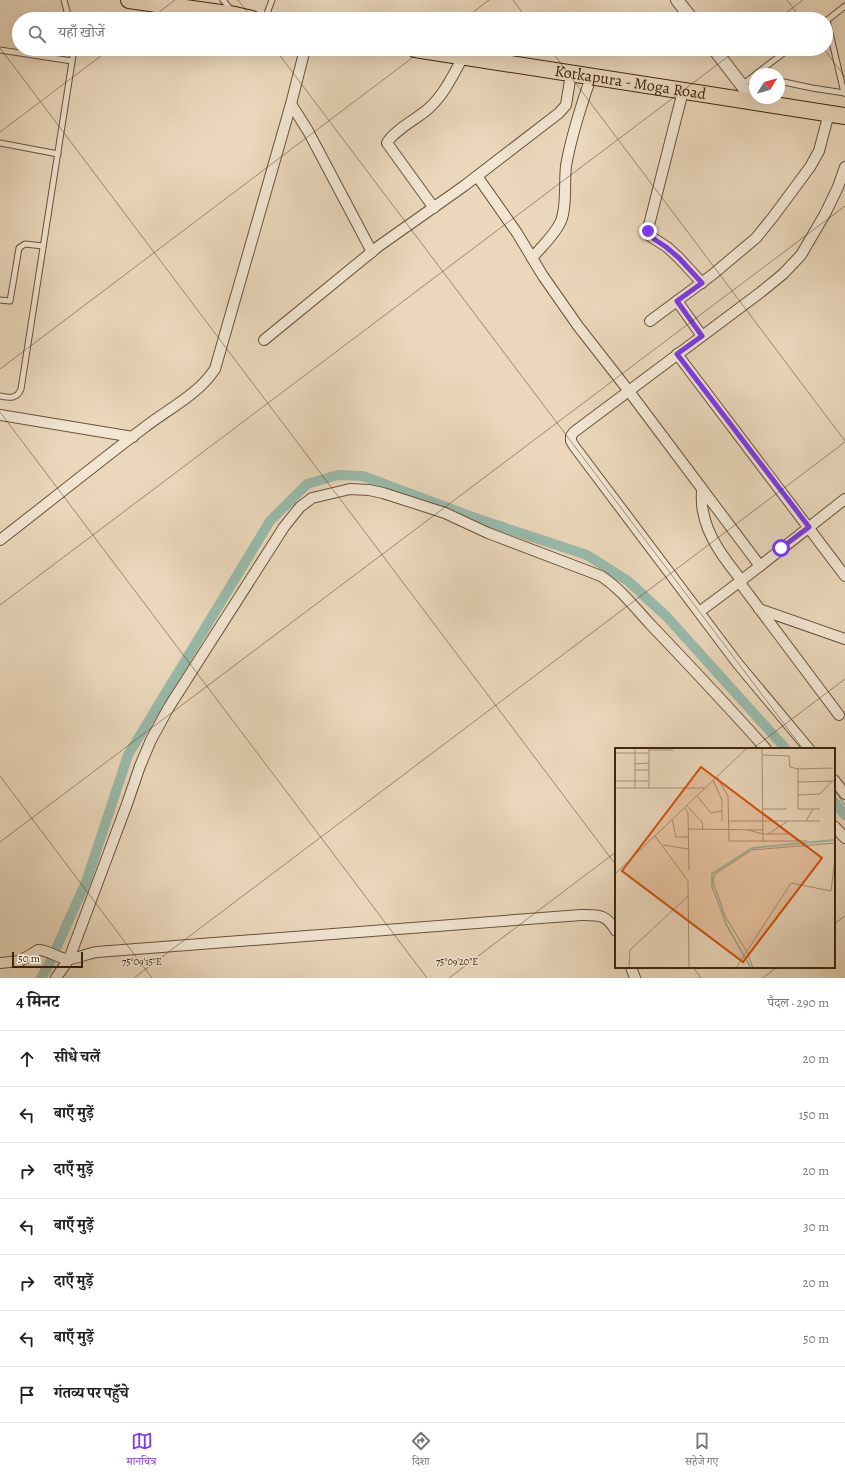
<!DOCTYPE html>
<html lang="hi">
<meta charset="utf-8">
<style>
body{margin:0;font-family:Alegreya,"Noto Serif Devanagari",serif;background:#f6f6f6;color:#202124}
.compass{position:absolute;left:749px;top:68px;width:36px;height:36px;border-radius:50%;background:#fff;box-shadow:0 4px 16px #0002;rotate:53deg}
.scale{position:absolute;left:12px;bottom:10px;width:71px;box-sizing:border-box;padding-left:4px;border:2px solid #3f260d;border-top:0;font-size:11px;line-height:14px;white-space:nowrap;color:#3f260d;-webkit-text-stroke:3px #f2e6d3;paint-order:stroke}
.stop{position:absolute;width:12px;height:12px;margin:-9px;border:3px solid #7c3aed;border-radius:50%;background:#fff}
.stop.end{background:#7c3aed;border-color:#fff;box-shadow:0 1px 4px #0008}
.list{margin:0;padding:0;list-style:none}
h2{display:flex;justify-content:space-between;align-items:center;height:52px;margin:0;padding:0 16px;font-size:17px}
h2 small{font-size:13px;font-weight:400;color:#757577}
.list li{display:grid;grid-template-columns:26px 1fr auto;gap:12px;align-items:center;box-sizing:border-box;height:56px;padding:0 16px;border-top:1px solid #e0e0e0}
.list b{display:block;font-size:15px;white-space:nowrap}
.list em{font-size:13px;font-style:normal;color:#757577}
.icon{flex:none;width:22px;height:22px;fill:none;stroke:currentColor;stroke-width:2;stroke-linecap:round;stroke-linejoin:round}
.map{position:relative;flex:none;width:845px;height:978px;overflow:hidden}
.search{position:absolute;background:#fff;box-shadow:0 4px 16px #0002;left:12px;right:12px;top:12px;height:44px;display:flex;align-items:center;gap:10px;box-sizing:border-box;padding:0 14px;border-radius:22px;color:#757577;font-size:15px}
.sheet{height:444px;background:#fff}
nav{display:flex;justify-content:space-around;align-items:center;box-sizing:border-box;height:56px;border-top:1px solid #e0e0e0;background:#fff;font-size:11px;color:#757577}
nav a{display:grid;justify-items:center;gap:2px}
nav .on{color:#7c3aed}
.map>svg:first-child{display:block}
</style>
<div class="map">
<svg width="845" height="978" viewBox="0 0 845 978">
<rect width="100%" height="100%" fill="#ebd8bc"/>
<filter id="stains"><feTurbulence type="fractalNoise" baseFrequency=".005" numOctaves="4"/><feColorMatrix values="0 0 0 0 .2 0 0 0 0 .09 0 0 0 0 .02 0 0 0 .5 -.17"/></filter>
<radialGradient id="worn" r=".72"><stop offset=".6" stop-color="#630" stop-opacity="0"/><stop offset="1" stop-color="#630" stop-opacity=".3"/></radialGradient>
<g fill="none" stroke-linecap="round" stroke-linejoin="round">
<g stroke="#99bbac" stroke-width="10">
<polyline points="834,802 845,815"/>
<polyline points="41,978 49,964 86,882 128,755 270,521 307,484 338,475 363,476 478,519 587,555 628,581 667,617 786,749"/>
</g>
<defs>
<g id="service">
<polyline points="64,0 69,19"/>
<polyline points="223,0 231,10"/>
<polyline points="265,19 272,0"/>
<polyline points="827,20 844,93"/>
<polyline points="826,21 845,6"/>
<polyline points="0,50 72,61"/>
<polyline points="756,74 789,49"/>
<polyline points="779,81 812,88 845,93"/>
<polyline points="742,85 755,75"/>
<polyline points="0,143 58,154"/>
<polyline points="0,300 10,301 19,248 25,244 43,246"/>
<path d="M0,396C10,398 17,399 21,389L74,49"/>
</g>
<g id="minor">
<polyline points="683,91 649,225 648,231 650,236 667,247 679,258 702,283"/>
<polyline points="291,104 308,131 372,252"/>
<polyline points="477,176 517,233 543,276 578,326 628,390 760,566"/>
<path d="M434,208L387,143C393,131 418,118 428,109C444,95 453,75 463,57"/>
<path d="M532,258C542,246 555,235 561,221C567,206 564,183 566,166C571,136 581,106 591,77"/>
<polyline points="677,301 702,336"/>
<polyline points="650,321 712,275 756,238 773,217 810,167 819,151 829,113"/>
<polyline points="264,340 379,246 464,186 559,113 566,105 571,74"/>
<polyline points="677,354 845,576"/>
<polyline points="0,415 133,437"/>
<path d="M702,489C702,496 701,504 703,511C707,537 726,561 742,581"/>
<path d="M0,540C48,503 96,464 145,427C168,409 198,395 215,369L291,104L305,49"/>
<polyline points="740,583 839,715"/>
<polyline points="759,609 845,639"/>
<path d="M699,612C749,576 796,537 845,499"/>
<polyline points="809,749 738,664 574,446 571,441 571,436 574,432 761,292 783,274 801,255 825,214 838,187 845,167"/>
<polyline points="834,780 845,794"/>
<polyline points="834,826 845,838"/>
<path d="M0,963L20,961L38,950C48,950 56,957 66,959C74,960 88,953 97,952L581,915C599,915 606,914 616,931"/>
<polyline points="631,967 635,978"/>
<path d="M56,978L69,959L127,804L140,766L151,740L169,707L284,527L300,507L312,498L350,489L369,490L383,493L445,513L488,533L601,576C621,589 635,608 651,625C690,666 729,707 766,749"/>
</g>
<g id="tertiary">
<polyline points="677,0 692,19"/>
<polyline points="714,49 754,101"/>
</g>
<g id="trunk">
<polyline points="129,0 235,15 252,19"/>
<path id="s1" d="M415,49L845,116"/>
</g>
</defs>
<use href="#service" stroke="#6a5239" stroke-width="7"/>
<use href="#minor" stroke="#6a5239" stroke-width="12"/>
<use href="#tertiary" stroke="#6a5239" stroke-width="14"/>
<use href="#trunk" stroke="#3f260d" stroke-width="18"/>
<use href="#service" stroke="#f2e6d3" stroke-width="5"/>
<use href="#minor" stroke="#f2e6d3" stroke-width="10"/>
<use href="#tertiary" stroke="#f2e6d3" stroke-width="12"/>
<use href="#trunk" stroke="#ebd8bc" stroke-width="16"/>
</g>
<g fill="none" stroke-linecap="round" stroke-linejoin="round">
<polyline stroke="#7c3aed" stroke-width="5" points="648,231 654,239 666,247 679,258 702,283 677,301 702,336 677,354 809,527 781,548"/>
</g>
<path fill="none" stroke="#3f260d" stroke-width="1" stroke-opacity="0.45" d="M238,0L253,19M513,0L527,19M787,0L801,19M150,19L175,0M464,19L489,0M778,19L803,0M0,48L616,865M275,49L803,749M550,49L845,441M824,49L845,77M0,132L110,49M0,369L424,49M0,412L427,978M0,605L738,49M752,749L845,679M0,776L152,978M834,790L845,805M0,842L845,206M834,924L845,916M693,967L701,978M134,978L845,442M449,978L616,852M763,978L777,967"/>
<g text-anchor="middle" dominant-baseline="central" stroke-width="3" stroke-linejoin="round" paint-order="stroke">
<g font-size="16" fill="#3f260d" stroke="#f2e6d3">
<text stroke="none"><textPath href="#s1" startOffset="218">Kotkapura - Moga Road</textPath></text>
</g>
</g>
<g transform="translate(615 748)">
<rect width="220" height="220" fill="#ebd8bc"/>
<path fill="none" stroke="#99bbac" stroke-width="2" d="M136,220L112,178L97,138V126L137,100L220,92"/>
<path fill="none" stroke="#a69176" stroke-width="1" d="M147,0L148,94M34,2H58M0,5H33M147,7L174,8L175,19L183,21V61H205M20,16L34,15M182,21L218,20M20,22H34M102,29L113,48L114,93H192M98,32L107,52V73M0,33H33M183,34L220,33M0,40H89M20,40V0M34,40V0M183,47L205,46L217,33M82,48L96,65L107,63M72,58L87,74L88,82M70,60L73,65L74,122M147,61H172M57,71L61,89H73M114,73H205M191,73L198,61M73,81L148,82M133,82L148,86M148,86H173M153,86L173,73M40,88L73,133L74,220M48,97L73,101M0,126L132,0M14,220L15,202L73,148M121,220L176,135L216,143L220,111M138,220L132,204L110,168L98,133L100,126L137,102L220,95"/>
<path fill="#cf510c" fill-opacity="0.15" stroke="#cf510c" stroke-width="2" d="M86,19L207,110L128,214L7,123Z"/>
<rect width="220" height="220" fill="none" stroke="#3f260d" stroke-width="2"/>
</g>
<g font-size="10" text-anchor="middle" fill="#3f260d" stroke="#f2e6d3" stroke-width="3" stroke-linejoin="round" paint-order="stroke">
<text x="142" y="965">75°09'15"E</text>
<text x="457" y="965">75°09'20"E</text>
</g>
<rect width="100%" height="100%" filter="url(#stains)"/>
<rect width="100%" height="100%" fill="url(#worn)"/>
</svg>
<svg class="compass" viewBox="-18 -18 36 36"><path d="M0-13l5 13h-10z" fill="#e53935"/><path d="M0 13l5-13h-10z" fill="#757577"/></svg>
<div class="scale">50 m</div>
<div class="stop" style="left:781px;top:548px"></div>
<div class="stop end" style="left:648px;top:231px"></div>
<div class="search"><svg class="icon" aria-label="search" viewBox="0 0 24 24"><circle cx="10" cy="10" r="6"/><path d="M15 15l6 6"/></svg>यहाँ खोजें</div>
</div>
<section class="sheet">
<h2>4 मिनट<small>पैदल · 290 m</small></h2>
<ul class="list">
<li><svg class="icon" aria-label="ahead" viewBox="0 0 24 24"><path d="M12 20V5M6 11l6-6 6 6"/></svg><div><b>सीधे चलें</b></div><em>20 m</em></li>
<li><svg class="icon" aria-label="left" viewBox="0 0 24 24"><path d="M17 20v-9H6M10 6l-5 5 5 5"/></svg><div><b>बाएँ मुड़ें</b></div><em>150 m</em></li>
<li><svg class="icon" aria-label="right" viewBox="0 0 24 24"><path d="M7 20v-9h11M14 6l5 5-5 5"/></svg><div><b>दाएँ मुड़ें</b></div><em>20 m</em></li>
<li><svg class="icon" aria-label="left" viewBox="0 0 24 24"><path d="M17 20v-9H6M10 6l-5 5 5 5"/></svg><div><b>बाएँ मुड़ें</b></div><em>30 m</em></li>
<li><svg class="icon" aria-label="right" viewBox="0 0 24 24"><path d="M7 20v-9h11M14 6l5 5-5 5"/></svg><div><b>दाएँ मुड़ें</b></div><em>20 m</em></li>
<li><svg class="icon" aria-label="left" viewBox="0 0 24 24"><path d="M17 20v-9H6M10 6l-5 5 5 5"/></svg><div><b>बाएँ मुड़ें</b></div><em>50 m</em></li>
<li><svg class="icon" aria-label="arrive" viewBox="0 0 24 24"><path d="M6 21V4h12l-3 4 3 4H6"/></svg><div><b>गंतव्य पर पहुँचे</b></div></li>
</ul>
</section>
<nav>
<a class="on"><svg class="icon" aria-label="map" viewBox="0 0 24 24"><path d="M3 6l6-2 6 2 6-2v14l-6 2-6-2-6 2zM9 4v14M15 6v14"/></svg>मानचित्र</a>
<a><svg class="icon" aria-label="directions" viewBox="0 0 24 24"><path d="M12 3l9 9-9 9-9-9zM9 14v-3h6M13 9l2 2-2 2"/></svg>दिशा</a>
<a><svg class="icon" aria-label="saved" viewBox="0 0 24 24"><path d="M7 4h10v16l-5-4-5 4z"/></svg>सहेजे गए</a>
</nav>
